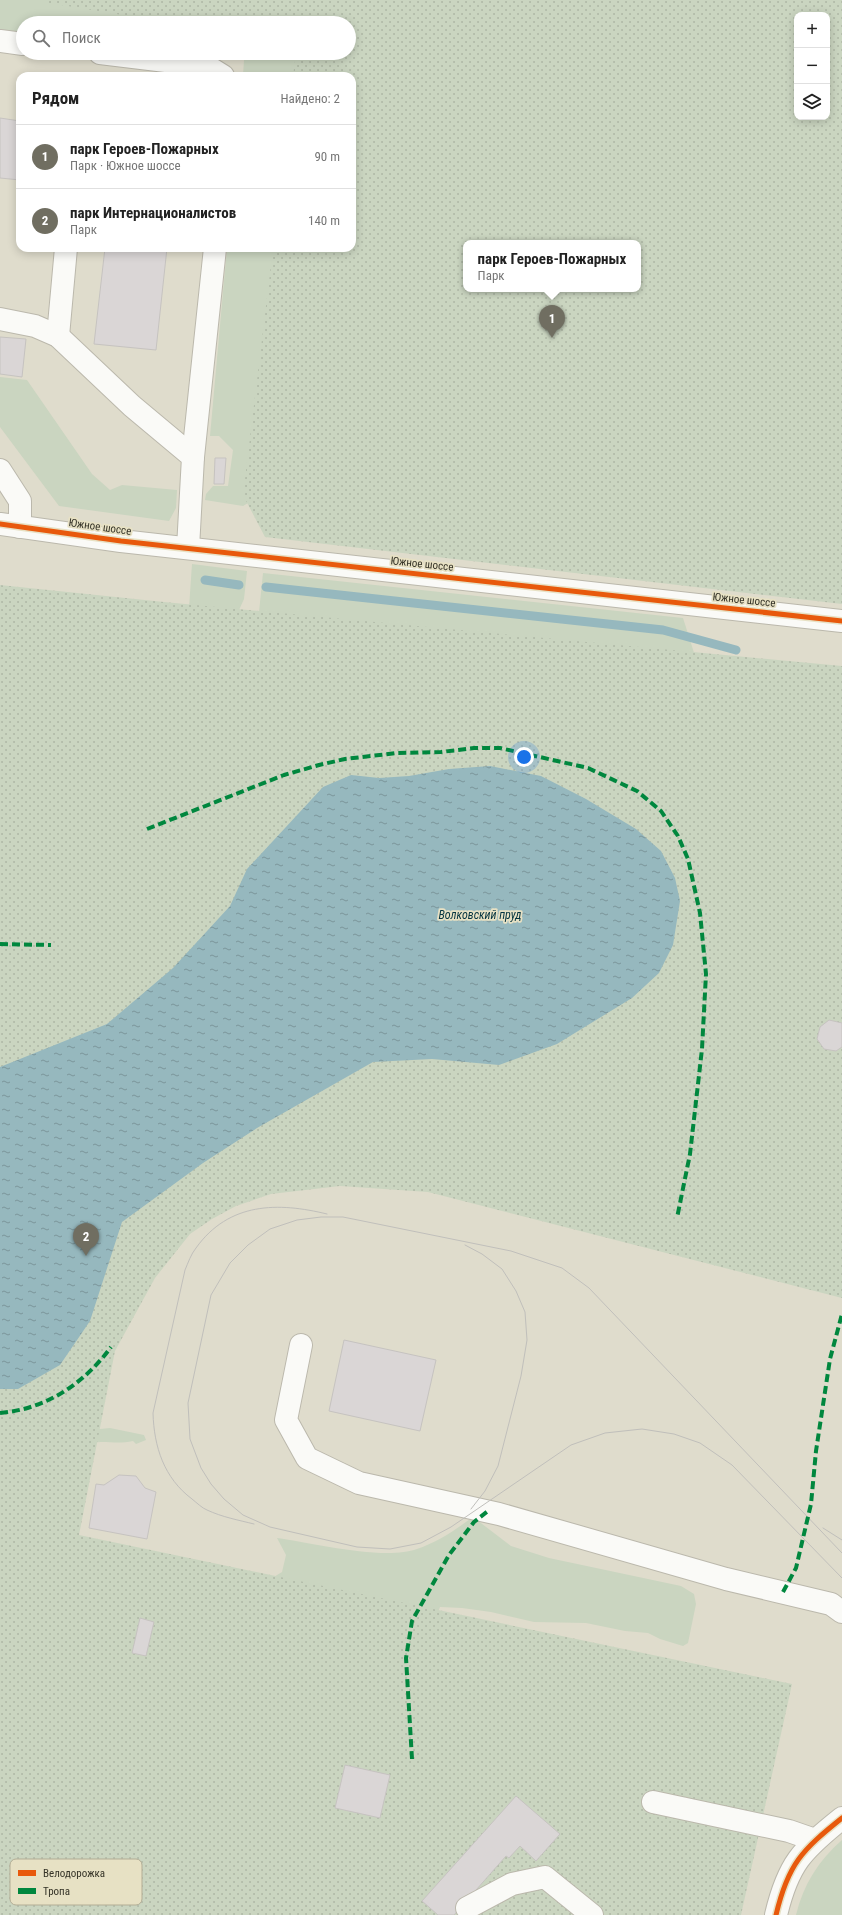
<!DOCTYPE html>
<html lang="ru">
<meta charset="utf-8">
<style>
body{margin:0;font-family:"Roboto Condensed",sans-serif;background:#f6f6f6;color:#222}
.controls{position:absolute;right:12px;top:12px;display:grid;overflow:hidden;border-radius:8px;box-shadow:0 2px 10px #0003}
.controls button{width:36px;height:36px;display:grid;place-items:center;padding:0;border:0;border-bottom:1px solid #e0e0e0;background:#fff;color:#222;font:20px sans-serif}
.you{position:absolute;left:524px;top:757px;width:14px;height:14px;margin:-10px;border:3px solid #fff;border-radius:50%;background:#1a73e8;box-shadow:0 0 0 6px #1a73e833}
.badge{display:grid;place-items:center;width:26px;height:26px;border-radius:50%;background:#706e61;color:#fff;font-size:13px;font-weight:700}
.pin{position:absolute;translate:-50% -33px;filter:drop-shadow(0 1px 2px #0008)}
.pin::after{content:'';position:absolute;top:21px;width:14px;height:12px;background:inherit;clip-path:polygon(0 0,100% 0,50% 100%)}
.popup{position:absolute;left:463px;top:240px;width:178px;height:52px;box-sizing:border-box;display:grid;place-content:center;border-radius:8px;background:#fff;filter:drop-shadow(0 1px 3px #0005);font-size:13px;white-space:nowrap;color:#767676}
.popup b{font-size:15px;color:#222}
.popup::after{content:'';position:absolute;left:50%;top:100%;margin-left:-8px;border:8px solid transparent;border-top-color:#fff}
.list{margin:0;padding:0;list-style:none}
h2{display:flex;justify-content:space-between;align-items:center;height:52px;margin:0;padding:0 16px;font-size:17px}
h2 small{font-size:13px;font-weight:400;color:#767676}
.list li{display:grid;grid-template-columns:26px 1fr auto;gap:12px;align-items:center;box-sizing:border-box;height:64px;padding:0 16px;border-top:1px solid #e0e0e0}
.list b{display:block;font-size:15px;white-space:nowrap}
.list p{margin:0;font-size:13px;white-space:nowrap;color:#767676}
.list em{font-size:13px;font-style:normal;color:#767676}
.icon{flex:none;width:22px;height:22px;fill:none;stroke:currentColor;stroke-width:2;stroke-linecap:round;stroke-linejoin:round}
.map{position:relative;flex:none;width:842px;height:1915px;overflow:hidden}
.search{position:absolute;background:#fff;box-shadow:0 2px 10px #0003;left:16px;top:16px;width:340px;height:44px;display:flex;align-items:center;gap:10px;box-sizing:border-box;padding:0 14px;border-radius:22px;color:#767676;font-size:15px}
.panel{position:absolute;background:#fff;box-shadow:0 2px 10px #0003;left:16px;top:72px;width:340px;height:180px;border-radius:12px}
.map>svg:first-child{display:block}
</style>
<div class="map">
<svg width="842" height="1915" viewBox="0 0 842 1915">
<defs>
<pattern id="park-dots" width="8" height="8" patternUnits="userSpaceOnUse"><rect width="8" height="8" fill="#cad5c0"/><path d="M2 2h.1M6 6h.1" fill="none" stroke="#aeb7a5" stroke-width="1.8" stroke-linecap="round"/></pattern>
<pattern id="water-ripples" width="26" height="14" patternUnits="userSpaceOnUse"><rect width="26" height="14" fill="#96b8be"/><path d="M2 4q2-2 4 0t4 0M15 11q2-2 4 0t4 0" fill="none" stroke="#7b969a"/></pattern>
</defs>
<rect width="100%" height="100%" fill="#dfdccc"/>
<g fill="#cad5c0">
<polygon points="0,0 350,0 342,23 23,23 23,37 0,34"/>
<polygon points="180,53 334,53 331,76 243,76 244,60"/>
<polygon points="227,248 318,248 260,496 243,506 205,500 206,494 213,486 228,486 233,450 219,436 210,436"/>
<polygon points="0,377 27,380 92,474 110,490 122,485 177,490 176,508 169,521 59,506 0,427"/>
<polygon points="192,564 247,571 244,599 239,610 189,608"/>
<polygon points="263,573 683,618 696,659 259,612"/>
<path d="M110,1428L144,1435L146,1440L136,1444L133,1441C106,1447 91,1431 73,1461L81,1472L73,1476L66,1501V1552L82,1565L95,1569L101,1562L94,1551L100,1547L112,1557C138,1548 159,1559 181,1572L184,1582L204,1598L224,1601L251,1580L267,1581L282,1572L286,1555L277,1538C314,1543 384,1561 417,1549C438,1542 455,1530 473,1517L511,1546L549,1558L681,1586L694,1594L696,1604L688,1643L683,1646L660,1639L648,1633L625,1631L586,1623L534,1622L491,1612L462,1608L440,1607L434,1622L446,1641L471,1649H550L556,1661L513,1692L518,1708L525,1721L518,1735L509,1737L499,1735L465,1686L443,1671L431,1670C410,1687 422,1705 444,1712C435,1741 477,1762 500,1763C504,1763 509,1761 512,1759C536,1773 554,1756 566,1737L658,1753V1766L644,1792L415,1752L153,1698L167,1643L159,1640L153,1612L147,1611L146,1616L141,1615L138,1618L131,1654L147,1658L150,1647L153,1648L144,1685L139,1691L128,1693L98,1690L78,1680L79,1645L74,1603L44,1499L43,1483L57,1455L75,1437L90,1430Z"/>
<path d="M842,1840V1915H796C803,1885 819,1860 842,1840Z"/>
</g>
<g fill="url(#park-dots)" fill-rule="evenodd">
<path d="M48,0H842V604L265,537L243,495L273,248H352V76H293L296,53H349V23H171L49,3ZM797,15H827V117H797ZM466,243H638V289H466Z"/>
<polygon points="0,585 164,602 842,666 842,1298 428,1192 340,1186 271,1194 236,1206 212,1219 190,1234 155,1278 115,1351 79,1535 792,1684 741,1915 0,1915"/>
</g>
<polygon fill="url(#water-ripples)" points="490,766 541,776 586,799 636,829 661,851 675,878 680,901 673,945 659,973 632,998 557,1044 499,1065 432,1059 373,1062 257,1128 203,1163 122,1222 90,1321 60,1365 18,1389 0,1389 0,1067 107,1024 173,968 230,906 247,869 323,787 351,775 379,778 409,776 449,769"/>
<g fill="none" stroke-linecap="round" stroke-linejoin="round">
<g stroke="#96b8be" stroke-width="9">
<polyline points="205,580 239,585"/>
<polyline points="266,587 663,630 736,650"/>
</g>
</g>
<g fill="#dad6d6" stroke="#c6c3c0">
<polygon points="0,118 20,121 20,180 0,178"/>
<polygon points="105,248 167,248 156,350 94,344"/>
<polygon points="0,337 26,339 22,377 0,374"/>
<polygon points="215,458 226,458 224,484 214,484"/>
<polygon points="829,1020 842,1023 842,1047 836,1051 824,1049 817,1039 820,1027"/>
<polygon points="344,1340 436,1360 420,1431 329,1411"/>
<polygon points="119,1475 136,1476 145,1488 156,1492 147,1539 89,1528 96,1484 104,1485"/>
<polygon points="140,1618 154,1622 146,1656 132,1653"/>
<polygon points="345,1765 390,1775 380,1818 335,1808"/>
<polygon points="516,1796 560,1834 536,1861 520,1846 509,1858 506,1856 454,1915 438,1915 422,1901"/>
</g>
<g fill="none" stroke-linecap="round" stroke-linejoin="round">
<defs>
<g id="minor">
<polyline points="0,41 23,44"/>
<polyline points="100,53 207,66 223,76"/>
<polyline points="0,319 35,326 58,336 132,406 193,457 188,548"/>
<polyline points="58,336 66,248"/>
<polyline points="193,457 215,248"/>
<polyline points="0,470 20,501 20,527"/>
<polyline points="0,524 121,541 842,621"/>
<polyline points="301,1345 286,1420 307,1458 359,1483 499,1514 726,1579 831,1604 842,1612"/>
<polyline points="653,1802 789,1831 815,1840"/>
<polyline points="467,1908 512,1884 545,1877 592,1915"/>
<path d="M776,1915C788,1864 802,1850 842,1818"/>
</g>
</defs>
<use href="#minor" stroke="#bbb8ac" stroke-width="24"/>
<use href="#minor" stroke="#fafaf7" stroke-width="22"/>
<g stroke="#c0bfbb" stroke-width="1">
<polyline points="465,1245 482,1254 502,1269 516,1291 525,1312 527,1340 521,1376 498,1466 485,1491 471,1509"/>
<path d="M254,1524C238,1520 222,1517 207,1510C202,1508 197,1503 192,1499C164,1478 154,1447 153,1413L185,1270C188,1263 191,1254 196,1248C229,1202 278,1202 327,1214"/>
<polyline points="823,1528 842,1540"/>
<polyline points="842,1553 589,1288 562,1268 511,1251 343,1217 321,1217 297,1220 270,1229 248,1245 230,1263 211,1295 188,1403 190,1439 201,1468 211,1484 224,1499 243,1515 270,1527 357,1547 390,1549 421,1543 451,1527 571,1445 605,1433 642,1429 674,1434 700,1443 732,1465 842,1578"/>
</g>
<g stroke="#00873e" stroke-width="4" stroke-dasharray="8 4" stroke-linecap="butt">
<polyline points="147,829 284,775 319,765 345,759 397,753 441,752 474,748 500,748 588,768 637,791 661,811 678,836 688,859 700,913 706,974 702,1049 690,1154 677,1218"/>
<polyline points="0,944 51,945"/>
<path d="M0,1413C46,1409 84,1384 111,1347"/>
<polyline points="783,1592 796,1568 811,1504 816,1451 830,1359 842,1314"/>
<polyline points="412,1759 406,1658 412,1621 449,1555 474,1522 488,1511"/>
</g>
<defs>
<g id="cycleway">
<polyline points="0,524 121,541 842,621"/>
<path d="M776,1915C788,1864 802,1850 842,1818"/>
</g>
</defs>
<use href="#cycleway" stroke="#e7e1c4" stroke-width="8"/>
<use href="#cycleway" stroke="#e8590c" stroke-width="5"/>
</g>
<g text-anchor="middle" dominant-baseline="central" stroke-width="3.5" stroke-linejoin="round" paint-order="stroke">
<g font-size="11" fill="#353327" stroke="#e7e1c4">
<text transform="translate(100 527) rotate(8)">Южное шоссе</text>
<text transform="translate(422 564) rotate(6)">Южное шоссе</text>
<text transform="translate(744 600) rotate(6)">Южное шоссе</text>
</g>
<g font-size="12" font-style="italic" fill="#043440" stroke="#e7e1c4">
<text x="480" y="915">Волковский пруд</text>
</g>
</g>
<rect x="10" y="1859" width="132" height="46" rx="6" fill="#e7e1c4" stroke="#b2ad95" stroke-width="1"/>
<rect x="18" y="1870" width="18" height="6" fill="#e8590c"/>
<rect x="18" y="1888" width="18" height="6" fill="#00873e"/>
<g font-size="11" fill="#353327">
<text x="43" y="1877">Велодорожка</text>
<text x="43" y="1895">Тропа</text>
</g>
</svg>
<div class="controls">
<button>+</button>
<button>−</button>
<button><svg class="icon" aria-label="layers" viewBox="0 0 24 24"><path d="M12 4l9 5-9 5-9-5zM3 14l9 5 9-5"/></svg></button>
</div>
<div class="you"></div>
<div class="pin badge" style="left:552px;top:338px">1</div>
<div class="popup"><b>парк Героев-Пожарных</b>Парк</div>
<div class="pin badge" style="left:86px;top:1256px">2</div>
<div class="search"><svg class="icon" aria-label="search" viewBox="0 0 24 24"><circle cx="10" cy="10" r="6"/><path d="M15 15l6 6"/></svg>Поиск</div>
<section class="panel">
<h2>Рядом<small>Найдено: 2</small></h2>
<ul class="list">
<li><span class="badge">1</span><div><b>парк Героев-Пожарных</b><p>Парк · Южное шоссе</p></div><em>90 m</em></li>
<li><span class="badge">2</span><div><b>парк Интернационалистов</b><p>Парк</p></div><em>140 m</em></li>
</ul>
</section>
</div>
